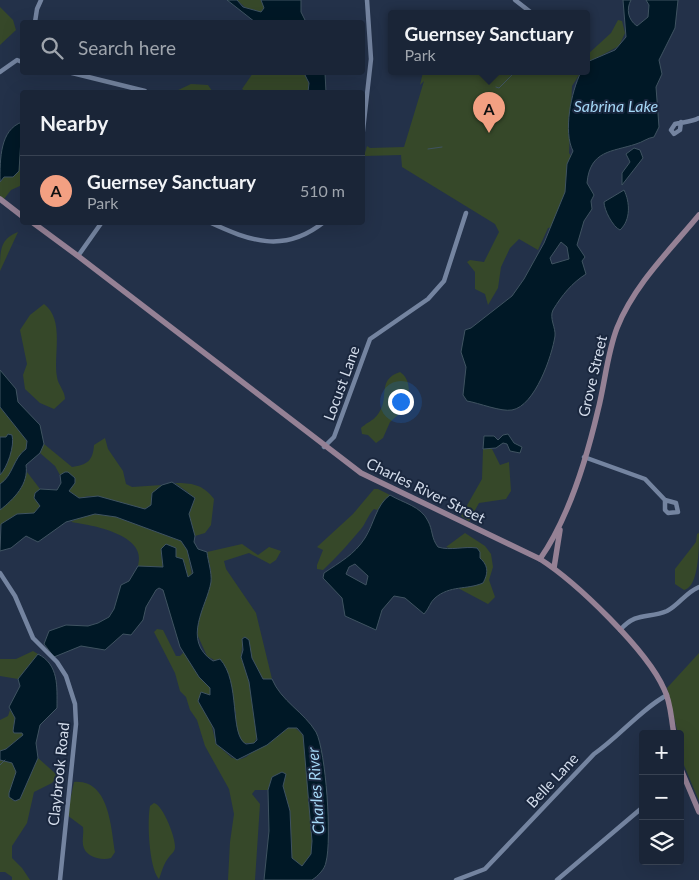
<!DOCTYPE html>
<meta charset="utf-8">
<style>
body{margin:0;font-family:Lato,sans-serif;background:#232d3f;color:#f1f3f6}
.controls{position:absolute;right:15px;bottom:15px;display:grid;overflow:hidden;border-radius:5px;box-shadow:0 5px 20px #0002}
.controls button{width:45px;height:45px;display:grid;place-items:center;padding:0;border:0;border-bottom:1px solid #384252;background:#1a2537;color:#f1f3f6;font:25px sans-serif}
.you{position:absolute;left:400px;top:401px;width:18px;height:18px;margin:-12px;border:4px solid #fff;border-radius:50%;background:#1a73e8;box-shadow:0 0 0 8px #1a73e833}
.badge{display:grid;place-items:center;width:32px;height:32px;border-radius:50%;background:#f3a082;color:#111;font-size:16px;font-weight:700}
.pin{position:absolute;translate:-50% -41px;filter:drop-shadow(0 1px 2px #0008)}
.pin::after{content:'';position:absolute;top:26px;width:18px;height:15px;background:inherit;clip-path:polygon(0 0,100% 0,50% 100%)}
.popup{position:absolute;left:388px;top:10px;width:202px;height:65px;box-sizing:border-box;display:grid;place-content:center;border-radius:5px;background:#1a2537;filter:drop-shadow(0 1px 4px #0005);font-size:16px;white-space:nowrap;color:#9fa5ad}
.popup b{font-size:19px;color:#f1f3f6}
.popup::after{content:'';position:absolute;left:50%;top:100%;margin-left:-10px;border:10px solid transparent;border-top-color:#1a2537}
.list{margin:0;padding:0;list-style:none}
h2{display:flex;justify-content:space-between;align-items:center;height:65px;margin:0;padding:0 20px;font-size:21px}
h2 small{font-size:16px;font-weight:400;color:#9fa5ad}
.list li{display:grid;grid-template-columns:32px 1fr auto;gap:15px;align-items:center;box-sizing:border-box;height:70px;padding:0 20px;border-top:1px solid #384252}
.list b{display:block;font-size:19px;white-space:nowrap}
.list p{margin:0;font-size:16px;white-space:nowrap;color:#9fa5ad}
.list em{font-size:16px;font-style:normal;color:#9fa5ad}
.icon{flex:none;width:28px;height:28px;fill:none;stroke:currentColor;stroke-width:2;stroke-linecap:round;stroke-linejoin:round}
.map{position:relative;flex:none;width:699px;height:880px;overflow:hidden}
.search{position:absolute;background:#1a2537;box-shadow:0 5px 20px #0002;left:20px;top:20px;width:345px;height:55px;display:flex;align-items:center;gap:12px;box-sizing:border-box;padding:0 18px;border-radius:5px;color:#9fa5ad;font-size:19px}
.panel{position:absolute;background:#1a2537;box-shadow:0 5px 20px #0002;left:20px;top:90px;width:345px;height:135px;border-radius:5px}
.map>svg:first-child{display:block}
</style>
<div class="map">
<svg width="699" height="880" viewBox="0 0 699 880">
<rect width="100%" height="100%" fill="#233149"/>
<g fill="#364829">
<polygon points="237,0 261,0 264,8 261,12 247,9"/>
<polygon points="0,7 13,20 16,30 0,45"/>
<polygon points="618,20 622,21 625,33 619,46 587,63 587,55 611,33"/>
<polygon points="423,72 581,72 572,86 569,153 572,158 565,195 552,227 548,228 538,250 519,239 510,248 501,267 498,288 488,305 485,294 475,289 475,272 467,262 470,260 484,262 499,232 495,224 402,167 401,155 364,156 367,146 370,148 404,147 424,81 420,85"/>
<polygon points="253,73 304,73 309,84 308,92 245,91 242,89"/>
<polygon points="191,84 208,85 212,91 212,92 174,92"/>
<polygon points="22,145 22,185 11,190 4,199 0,196 0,182 4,177 13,177 19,166 19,151"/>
<path d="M18,232L0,271C0,250 0,239 18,232Z"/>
<path d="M44,304C65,320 53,355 57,377C58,385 65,391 65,399L54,409L40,403L25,389L23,375L27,364L20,330L30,315Z"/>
<path d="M400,372C411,379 410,395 407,407L390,422L383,438L376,443L368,435L362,434L361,428C370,420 375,421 381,409C388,396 378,379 400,372Z"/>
<path d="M0,407L27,441L26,449C13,458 13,476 0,484V475C11,464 10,451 6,437H0Z"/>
<path d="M105,438L108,449L123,471L126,484L132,487L162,485L151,497V505L148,508C127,513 107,490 79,498L69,491L70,487L65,472L60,475L55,466L40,453L44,444L72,467C88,465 93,460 94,445Z"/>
<polygon points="483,449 492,449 500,465 509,462 511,491 506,499 479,503 469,521 461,516 482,479"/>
<polygon points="27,472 40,489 35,493 34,498 40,506 34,513 17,514 0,526 0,510 20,490"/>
<path d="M175,483C191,483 203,484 214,499L211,525L205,533L195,536L189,514V493Z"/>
<path d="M374,489H378L390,495L377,510L374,509C368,515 366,523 361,529C349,543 337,557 323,570L317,569V565L323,550L317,547L353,514Z"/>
<path d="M95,514L116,517L181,541L187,550L192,575L188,577L185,563L176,557V550L161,554L163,568C158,568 142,567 138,566C148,534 91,525 71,522L82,516Z"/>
<path d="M465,533L485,546L491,554L493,567L489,580L495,597L488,604L456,587L476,586L480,552L477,548C467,548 455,550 446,547Z"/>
<path d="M699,533C699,548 699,587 684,590L675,584V569L696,542L697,534Z"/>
<polygon points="242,544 258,555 269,547 281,551 276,560 270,564 249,553 224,561 226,569 256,613 272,679 263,679 252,658 249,640 243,637 241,657 249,682 257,737 254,743 243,743 236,729 236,713 216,661 207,656 197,634 200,611 205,601 211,571 207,552"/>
<polygon points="157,629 163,630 176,656 180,656 184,652 187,654 199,677 210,688 210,695 204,693 216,744 232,758 241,759 246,757 260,746 267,745 288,728 293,726 301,733 305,740 312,841 311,854 302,866 292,858 290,811 283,786 282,772 272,777 268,790 255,790 252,794 260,804 255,880 228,880 230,842 234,814 229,789 205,746 197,720 190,710 186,697 180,691 175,673 154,632"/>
<polygon points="33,651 38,654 18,679 0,676 0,659 16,659"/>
<polygon points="699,653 699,801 681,758 680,734 678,734 667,688"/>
<polygon points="10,710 15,718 13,729 16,733 22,733 23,735 6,749 0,751 0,720 8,716"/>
<polygon points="38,758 56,774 56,778 52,783 34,792 27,823 12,846 12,858 22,868 30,880 12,880 12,877 5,872 0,872 0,760 12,763 16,772 12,800 15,801 20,799"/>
<path d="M74,782C109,779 111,827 115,852L111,858C101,861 85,857 83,845C82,839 84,833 83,827L67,815Z"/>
<path d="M154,803C163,805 176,838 175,848C174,853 171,854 169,857C163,864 162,872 159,879C149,868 147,821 150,806Z"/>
</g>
<g fill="#001826" stroke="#3f5361" fill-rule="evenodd">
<polygon points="227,0 237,0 243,7 261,12 264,8 261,0 301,0 301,12 306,22 255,22"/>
<path d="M623,0H631C626,9 628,20 637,26L648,17L649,5L646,0H678L675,28L659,60L662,74L656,87L659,127L654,137C647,138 643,142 636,144C612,152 590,150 587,183L594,195L591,201L592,209L584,221L577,245L585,257L582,261L586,274C572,283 562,295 553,310C549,318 556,328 555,336C552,356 535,406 512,410C501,412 479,403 467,401L463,395L466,367L461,352L465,330L471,328L512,296L524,279L544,243L565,192L567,164L573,151C563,132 571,92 581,72H586L587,62L615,50L626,37ZM561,242L567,247L569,259L552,264L550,258Z"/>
<polygon points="304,73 325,73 326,92 308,92 309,83"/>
<path d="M22,122L19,171L13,177H4L0,182C0,158 0,130 22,122Z"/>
<polygon points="634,148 640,150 643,158 622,185 622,173 630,162 626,154"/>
<path d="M624,190C630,202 631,220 620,230C613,227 604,210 604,202Z"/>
<path d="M0,370L16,389L18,402L40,425L44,444L40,453L26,465C29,484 14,499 0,510V484C13,476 13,458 26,449L27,441L0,407Z"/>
<path d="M8,434L12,435C15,446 7,468 0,475V437H6Z"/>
<polygon points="508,434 514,443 522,447 520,453 510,451 507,444 503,443 496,448 483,449 484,436 494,436 498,440 503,435"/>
<path d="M65,472H68L75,478V483L69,491L79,498L98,496L145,509L151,505L152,493L162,485L172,482L195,498L189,514L195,536L194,542L198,549L207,552C208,562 212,572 211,582C207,606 181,640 213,661L220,659C241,682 229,735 246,744L254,743L257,740L249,682L241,657L243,650L242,639L245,637L249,640L252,658L263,679H272C281,701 304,712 316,732C326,751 332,840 326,862C325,869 318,876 312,880H264L269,831L268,790L272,777L282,772L286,774L283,786L290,811L292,858L302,866L311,854L312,841L303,735L297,728H288L267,745L237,760L216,744L214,729L198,701L201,692L210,695V688L199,677L180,647L163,590L159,588L156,590L146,607L143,620L131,635L123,634L105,650L81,646L54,657L44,644L49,631L66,625L88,626L98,623L109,617L114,609L121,585L129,581L138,566L163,567L161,549L166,544L176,548V557L183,559L188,577L193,573L187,550L181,541L116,517L95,514L66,522L38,542L26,536L11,548L0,551L1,524L17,514L34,513L40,506L34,498L35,493L40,489L57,490L61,483L60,475Z"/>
<path d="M390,495C403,503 421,506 428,521C433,530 431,538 438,547C450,551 464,546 477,548L480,552V558C489,566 488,574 483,583C467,590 450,585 435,598C430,602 429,609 424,614L405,598L394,596L382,610L376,630L345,616L342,598L323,578L324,573C340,562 354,555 365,538C374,524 376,505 390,495ZM355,564L368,576L366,585L346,574L349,567Z"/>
<path d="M38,654C59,665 57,686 57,708L40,725L36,743L38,758L20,799L15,801L9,797V793L16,772L12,763L0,760V751L6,749L23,735L22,733H14L13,731L15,718L9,707L20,686L18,679Z"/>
</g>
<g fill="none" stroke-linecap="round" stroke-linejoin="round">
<g stroke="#3f5361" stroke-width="1">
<polyline points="496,87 499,88 514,73"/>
<polyline points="428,149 442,147"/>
<polyline points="0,765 5,760"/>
</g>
<g stroke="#7484a0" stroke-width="4.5">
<polyline points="515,0 533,14"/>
<polyline points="35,22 37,9 41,0"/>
<polyline points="0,72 17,60 22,62"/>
<polyline points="68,72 145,91"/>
<path d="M681,122L680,130L674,134L671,130L675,124C683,122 692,122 699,118"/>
<polyline points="362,139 371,59 367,0"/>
<path d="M209,222C250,241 284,254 324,222"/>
<polyline points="78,256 102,222"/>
<polyline points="324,447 334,437 370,339 428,299 444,281 466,213"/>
<polyline points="584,457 645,479 665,500 676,503 678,512 668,513 665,510 665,500"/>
<polyline points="0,573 15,596 33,638 57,662 66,676 75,704 76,724 60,880"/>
<path d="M620,630C637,611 648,619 667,611C679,605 686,592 699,587"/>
<path d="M456,880L485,869L594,754C620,736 640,710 667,695"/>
<polyline points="557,880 643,807"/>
</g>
<g stroke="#958195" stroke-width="5.5">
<polyline points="0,199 22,216"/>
<path d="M32,222L78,256L361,473L540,559C576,582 647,650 664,689C671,702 671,719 674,734"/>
<path d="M540,559C568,519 587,457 598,410C605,383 607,354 617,328C634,285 670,250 699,215"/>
<polyline points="554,568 560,530"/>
<polyline points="680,767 699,812"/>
</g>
</g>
<g text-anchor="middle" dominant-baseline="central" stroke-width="4" stroke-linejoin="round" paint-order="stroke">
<g font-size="15" fill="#d3dceb" stroke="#1a273e">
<text transform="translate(592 376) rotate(-77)">Grove Street</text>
<text transform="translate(341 383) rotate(-70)">Locust Lane</text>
<text transform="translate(426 490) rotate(26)">Charles River Street</text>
<text transform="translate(58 774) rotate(-84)">Claybrook Road</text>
<text transform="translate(552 780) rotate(-47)">Belle Lane</text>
</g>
<g font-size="16" font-style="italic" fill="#a4d7f6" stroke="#1a273e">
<text x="616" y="105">Sabrina Lake</text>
<text transform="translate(315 791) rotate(-94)">Charles River</text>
</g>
</g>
</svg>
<div class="controls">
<button>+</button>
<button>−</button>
<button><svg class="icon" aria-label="layers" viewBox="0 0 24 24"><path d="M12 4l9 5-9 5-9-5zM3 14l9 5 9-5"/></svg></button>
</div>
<div class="you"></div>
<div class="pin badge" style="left:489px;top:133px">A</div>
<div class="popup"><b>Guernsey Sanctuary</b>Park</div>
<div class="search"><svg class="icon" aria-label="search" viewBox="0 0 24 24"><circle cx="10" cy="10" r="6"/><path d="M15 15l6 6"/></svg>Search here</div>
<section class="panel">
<h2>Nearby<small></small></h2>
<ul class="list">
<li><span class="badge">A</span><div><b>Guernsey Sanctuary</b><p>Park</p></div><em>510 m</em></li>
</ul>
</section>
</div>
